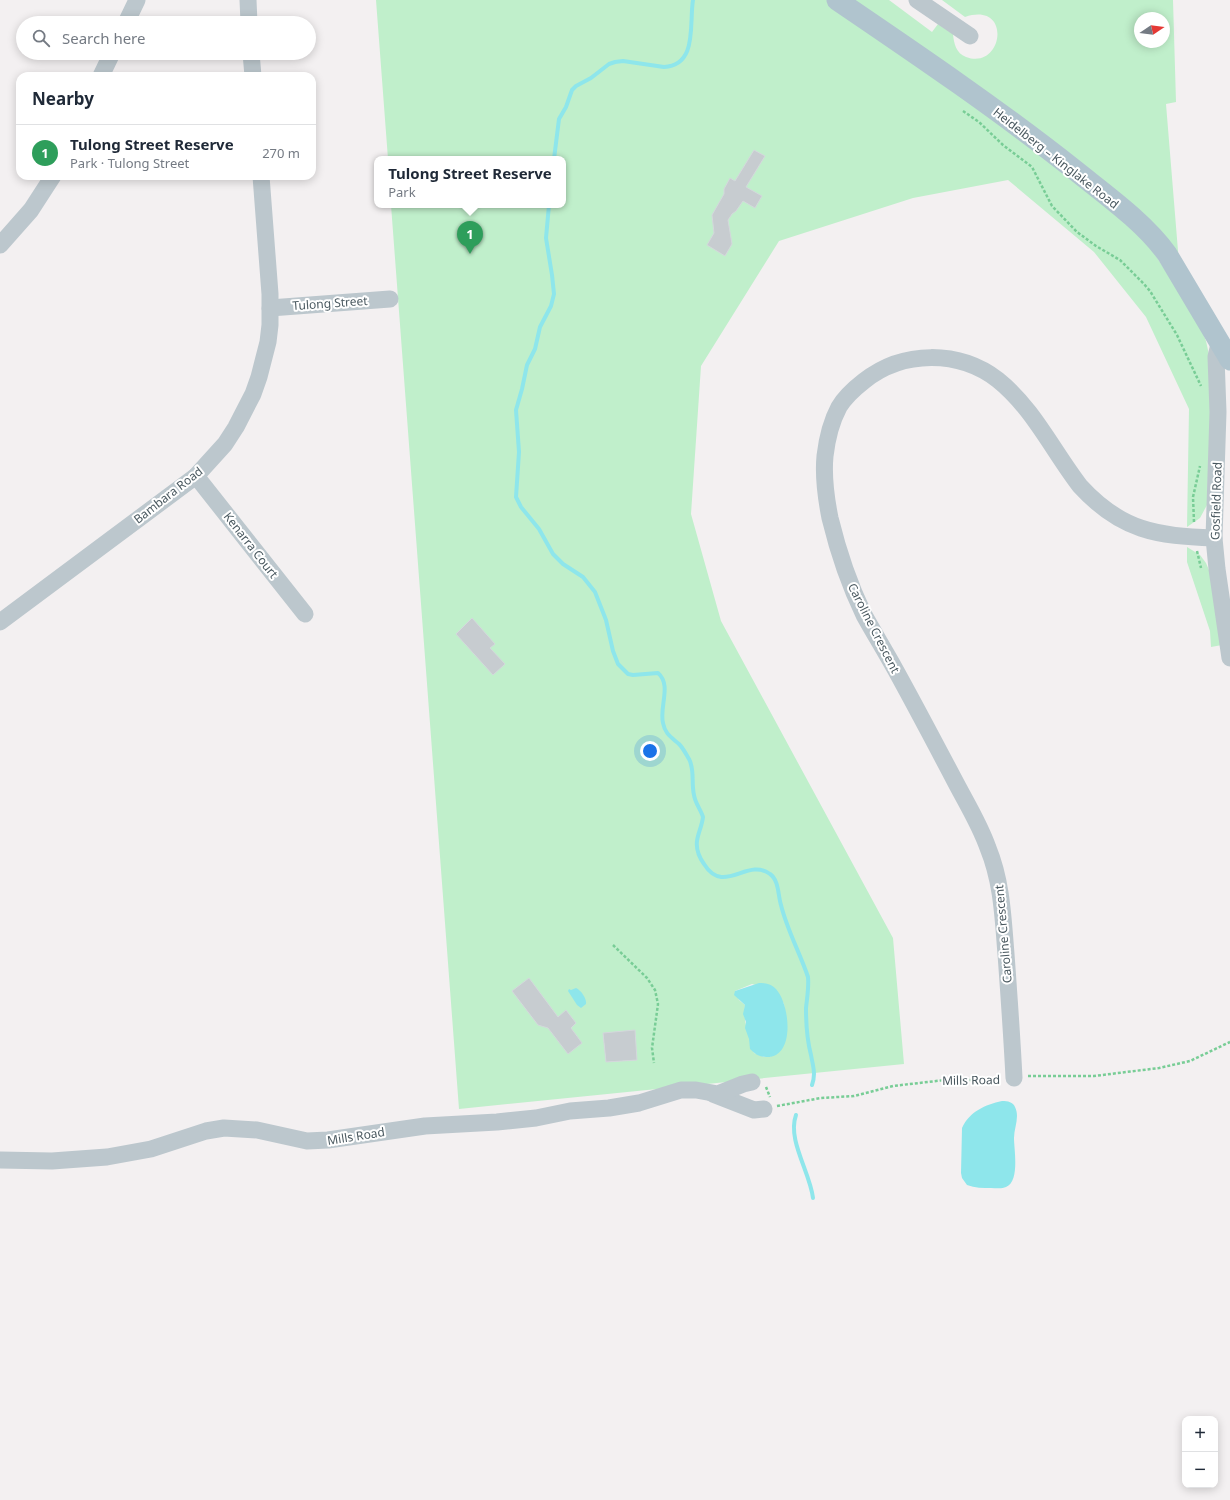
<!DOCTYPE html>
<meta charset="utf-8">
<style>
body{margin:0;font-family:"Noto Sans",sans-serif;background:#f6f6f7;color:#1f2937}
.controls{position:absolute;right:12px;bottom:12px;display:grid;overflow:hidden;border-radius:8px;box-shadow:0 2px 10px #0003}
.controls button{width:36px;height:36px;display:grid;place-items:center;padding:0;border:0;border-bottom:1px solid #e0e1e3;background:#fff;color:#1f2937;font:20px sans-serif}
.compass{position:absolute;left:1134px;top:12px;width:36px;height:36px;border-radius:50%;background:#fff;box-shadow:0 2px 10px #0003;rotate:77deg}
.you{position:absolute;left:650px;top:751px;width:14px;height:14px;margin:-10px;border:3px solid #fff;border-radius:50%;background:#1a73e8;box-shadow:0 0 0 6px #1a73e833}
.badge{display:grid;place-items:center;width:26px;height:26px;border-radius:50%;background:#1b91e1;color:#fff;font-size:13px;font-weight:700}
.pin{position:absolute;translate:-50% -33px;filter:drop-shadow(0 1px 2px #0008)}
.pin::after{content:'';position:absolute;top:21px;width:14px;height:12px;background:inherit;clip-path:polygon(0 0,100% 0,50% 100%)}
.popup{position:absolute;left:374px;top:156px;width:192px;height:52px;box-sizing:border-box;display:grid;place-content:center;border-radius:8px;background:#fff;filter:drop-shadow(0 1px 3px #0005);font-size:13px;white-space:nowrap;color:#747a83}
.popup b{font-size:15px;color:#1f2937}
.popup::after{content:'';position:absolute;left:50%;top:100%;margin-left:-8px;border:8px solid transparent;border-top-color:#fff}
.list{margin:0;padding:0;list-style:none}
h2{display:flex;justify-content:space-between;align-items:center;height:52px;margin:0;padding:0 16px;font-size:17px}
h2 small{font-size:13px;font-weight:400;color:#747a83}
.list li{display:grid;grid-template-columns:26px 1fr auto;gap:12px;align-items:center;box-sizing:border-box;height:56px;padding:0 16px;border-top:1px solid #e0e1e3}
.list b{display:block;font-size:15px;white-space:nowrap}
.list p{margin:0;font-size:13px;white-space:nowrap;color:#747a83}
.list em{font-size:13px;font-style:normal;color:#747a83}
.icon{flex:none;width:22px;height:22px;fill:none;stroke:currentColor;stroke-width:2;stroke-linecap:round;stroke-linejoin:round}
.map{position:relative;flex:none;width:1230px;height:1500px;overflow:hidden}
.search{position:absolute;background:#fff;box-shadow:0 2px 10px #0003;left:16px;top:16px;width:300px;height:44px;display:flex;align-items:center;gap:10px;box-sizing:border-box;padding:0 14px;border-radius:22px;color:#747a83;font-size:15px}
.panel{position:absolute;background:#fff;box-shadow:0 2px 10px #0003;left:16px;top:72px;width:300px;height:108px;border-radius:12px}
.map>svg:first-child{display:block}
</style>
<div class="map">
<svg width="1230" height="1500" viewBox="0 0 1230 1500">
<rect width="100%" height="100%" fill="#f3f0f1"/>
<g fill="#c0efcb" fill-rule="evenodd">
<path d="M376,0H827L961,91L1144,237L1201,327L1206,341L1212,368L1207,505L1200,518L1187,527L1189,409L1146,317L1094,252L1008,180L913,198L779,241L701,366L691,514L721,621L893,938L904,1064L459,1109L391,205H563V159H388ZM752,984L776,990L784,1004L787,1033L770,1057H764L754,1053C749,1036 743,1023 745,1005L739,1000L735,991ZM603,1033L637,1060L606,1062Z"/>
<path d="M847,0H889L932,32L938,24L953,34C954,44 956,53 966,57C1003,71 1013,1 965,17L942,0H1173L1176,102L1166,104L1179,263ZM1140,18H1164V42H1140Z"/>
<polygon points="1187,547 1200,555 1206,563 1211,575 1222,645 1211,647 1210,631 1187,562"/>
</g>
<g fill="#8ee6eb">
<path d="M759,983C766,983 771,984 776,989C790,1004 796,1058 766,1057C759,1057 755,1054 750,1049L749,1039L745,1028L746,1022L743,1014L745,1005L734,995L735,991Z"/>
<path d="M576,988C581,990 587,999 586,1004L581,1008L577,1005L568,991L569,989L571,990Z"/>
<path d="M1002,1101C1008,1101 1013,1102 1015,1107C1020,1117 1014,1128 1014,1138C1014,1150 1020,1181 1006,1187C1002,1189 996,1188 991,1188C983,1188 975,1188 967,1185L962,1178L961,1173L962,1128C970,1111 985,1105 1002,1101Z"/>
</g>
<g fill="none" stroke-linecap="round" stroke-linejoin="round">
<g stroke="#8ee6eb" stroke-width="4">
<path d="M554,159L559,119L566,107L572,90L576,86L591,78L609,64L615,62L623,61L664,67C698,65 689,24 693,0"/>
<path d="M549,205L546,238L552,275L554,294L551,306L540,327L535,349L527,365L522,389L516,410L519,452L516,497L521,507L539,529L553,554L563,564L583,577L595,592L606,620L613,651L618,664L628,674L633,675L658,673C672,685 659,707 663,723C665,734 671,737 679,744C683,748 686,754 689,759C695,770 691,783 694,795C695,803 701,810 703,817C702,826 698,833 697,841C696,849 699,857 704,864C724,896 747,857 770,874C779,880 778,896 781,905C787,930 800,953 808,977C809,988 807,998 806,1008C806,1024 807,1040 811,1055C813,1066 816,1074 812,1085"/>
<path d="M796,1115C787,1140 810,1172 813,1198"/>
</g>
</g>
<g fill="#c7ccd0" stroke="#d4d8dc">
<polygon points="754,150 765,156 746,187 762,196 755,208 743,201 736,211 732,214 728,220 732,244 725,256 707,245 714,233 712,215 724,194 724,189 730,178 735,181"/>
<polygon points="472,618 495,644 490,648 505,664 493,675 456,634"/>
<polygon points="529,978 558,1017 566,1010 576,1023 571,1028 582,1043 568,1054 548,1028 538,1025 512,991"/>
<polygon points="635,1030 637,1060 606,1062 603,1033"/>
</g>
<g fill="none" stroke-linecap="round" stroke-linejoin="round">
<g stroke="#78cd96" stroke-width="2.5" stroke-dasharray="3 2" stroke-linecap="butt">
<polyline points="963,111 979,122 1003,145 1032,167 1052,206 1077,232 1096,246 1120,260 1144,284 1150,291 1177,335 1201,386"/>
<polyline points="1194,522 1193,497 1200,466"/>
<polyline points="1197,551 1201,568"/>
<polyline points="613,945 647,978 655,990 658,1004 652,1048 654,1063"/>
<polyline points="1028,1076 1094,1076 1159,1068 1190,1061 1230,1042"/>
<polyline points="766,1087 770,1097"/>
<polyline points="777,1106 821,1098 854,1096 893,1086 945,1080 999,1080"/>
</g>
<g stroke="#bcc7cd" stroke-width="17">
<polyline points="248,0 249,23"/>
<polyline points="917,0 970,36"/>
<polyline points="126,23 137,0"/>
<polyline points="251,53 253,76"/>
<polyline points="101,76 112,53"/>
<polyline points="0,245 31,210 53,176"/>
<polyline points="270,308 390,299"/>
<polyline points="1219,344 1216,357 1218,412 1214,538 1217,569 1230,658"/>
<polyline points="196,476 305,614"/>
<polyline points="0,622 196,476 225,444 236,427 253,394 259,377 268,342 270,325 270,294 261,176"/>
<path d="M1014,1078C1012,1037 1009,996 1006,954C1003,918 1002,882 988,848C980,825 967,804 956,783C936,745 916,707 895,669C885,651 874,633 864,615C849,584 838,551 830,518C826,498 823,477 825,456C827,439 831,422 839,407C845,397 855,388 864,381C903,350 959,350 998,380C1033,408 1053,451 1080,486C1121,531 1157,536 1214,538"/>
<polyline points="713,1094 754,1110 764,1109"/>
<polyline points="0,1160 52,1161 107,1157 151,1149 206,1131 224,1128 257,1130 307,1141 328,1140 425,1126 497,1122 536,1118 570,1111 609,1108 639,1103 681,1090 696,1090 718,1094 743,1084 752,1082"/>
</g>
<path stroke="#b0c4ce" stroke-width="21" d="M837,0C918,55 999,110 1076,171C1106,195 1145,223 1167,254L1230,360"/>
</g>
<g text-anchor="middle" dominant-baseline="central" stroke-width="4" stroke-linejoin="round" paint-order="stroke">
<g font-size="12" fill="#48575e" stroke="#fff">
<text transform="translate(1056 158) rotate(38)">Heidelberg – Kinglake Road</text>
<text transform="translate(330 303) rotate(-4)">Tulong Street</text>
<text transform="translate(168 495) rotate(-38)">Bambara Road</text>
<text transform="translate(1216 501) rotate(-88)">Gosfield Road</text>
<text transform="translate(251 545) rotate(52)">Kenarra Court</text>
<text transform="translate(874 628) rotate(63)">Caroline Crescent</text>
<text transform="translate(1003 934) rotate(-95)">Caroline Crescent</text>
<text transform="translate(971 1080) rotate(-1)">Mills Road</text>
<text transform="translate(356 1136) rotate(-9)">Mills Road</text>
</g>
</g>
</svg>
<div class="controls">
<button>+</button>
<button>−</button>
</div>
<svg class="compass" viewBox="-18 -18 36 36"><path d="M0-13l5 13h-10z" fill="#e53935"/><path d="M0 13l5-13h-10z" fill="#747a83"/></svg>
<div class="you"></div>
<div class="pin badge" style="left:470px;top:254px;background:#2e9e5b">1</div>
<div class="popup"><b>Tulong Street Reserve</b>Park</div>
<div class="search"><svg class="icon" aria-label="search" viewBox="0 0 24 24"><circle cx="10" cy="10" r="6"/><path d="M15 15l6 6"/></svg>Search here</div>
<section class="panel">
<h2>Nearby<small></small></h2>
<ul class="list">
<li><span class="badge" style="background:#2e9e5b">1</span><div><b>Tulong Street Reserve</b><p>Park · Tulong Street</p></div><em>270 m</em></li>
</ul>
</section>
</div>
